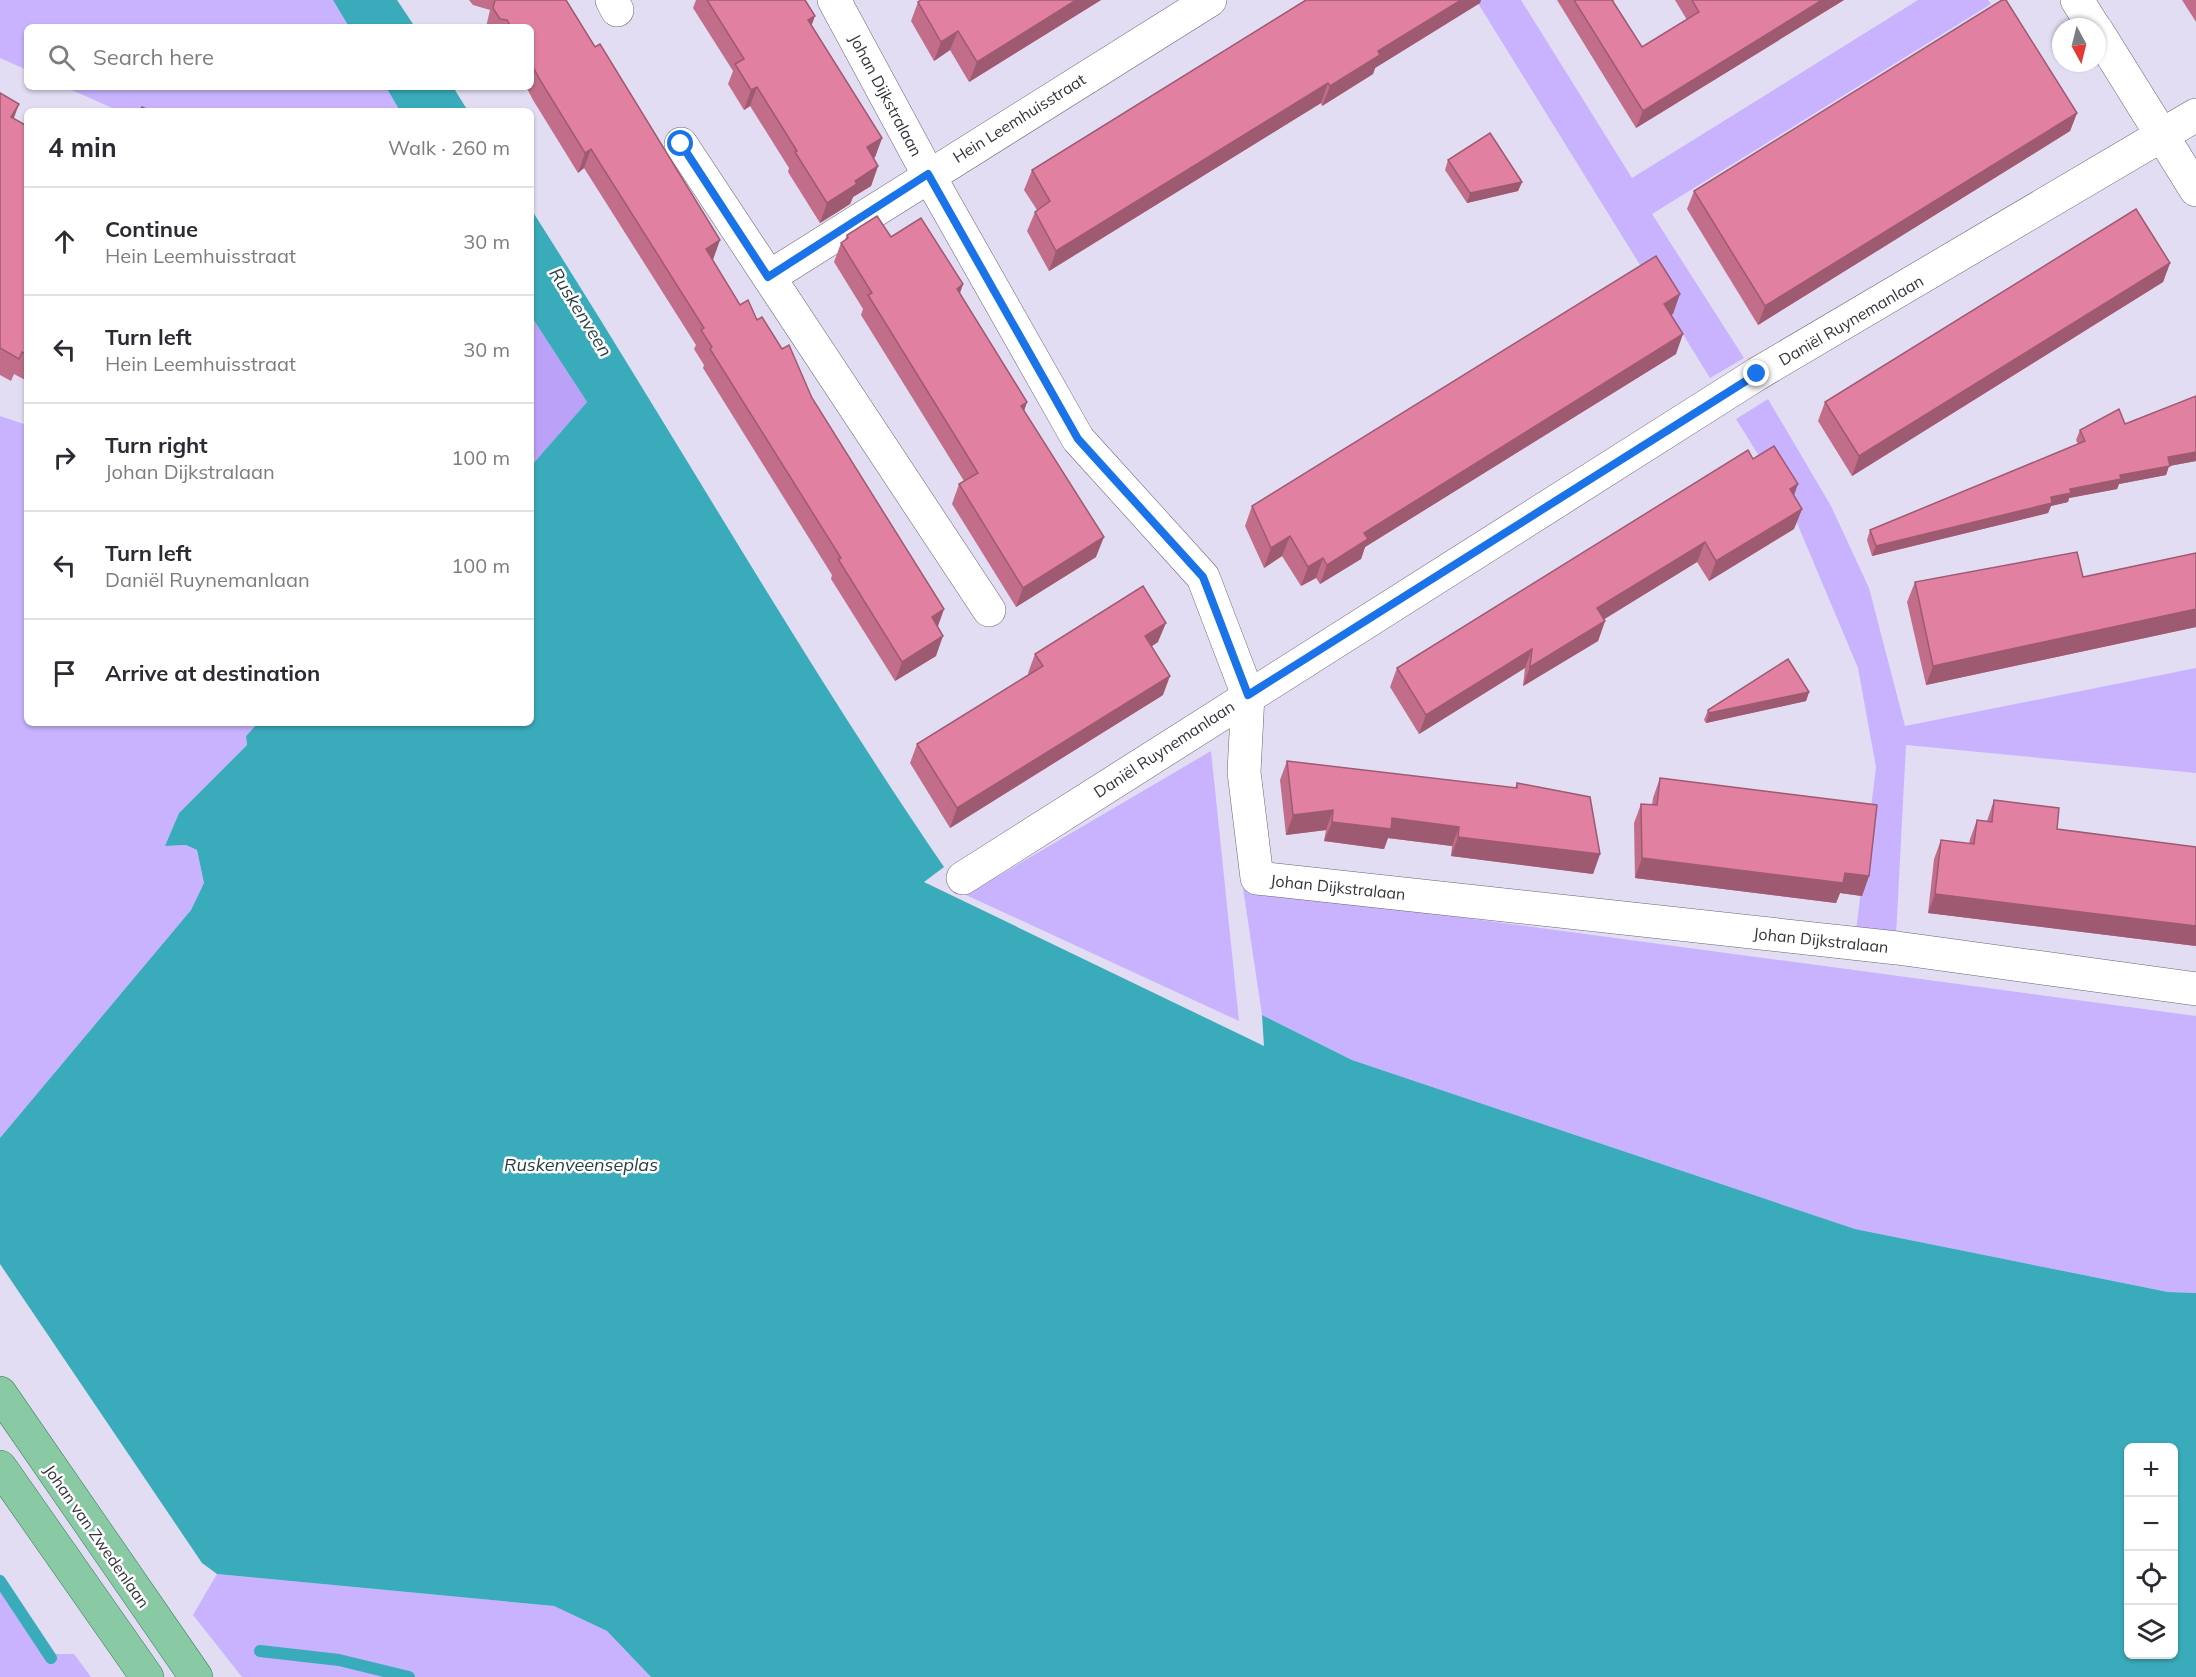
<!DOCTYPE html>
<meta charset="utf-8">
<style>
body{margin:0;font-family:Mulish,sans-serif;background:#f2f2f3;color:#2b2b33}
.controls{position:absolute;right:18px;bottom:18px;display:grid;overflow:hidden;border-radius:9px;box-shadow:0 2px 4px #0004}
.controls button{width:54px;height:54px;display:grid;place-items:center;padding:0;border:0;border-bottom:2px solid #e1e1e2;background:#fff;color:#2b2b33;font:30px sans-serif}
.compass{position:absolute;left:2052px;top:18px;width:54px;height:54px;border-radius:50%;background:#fff;box-shadow:0 2px 4px #0004;rotate:173deg}
.stop{position:absolute;width:18px;height:18px;margin:-14px;border:4px solid #1a73e8;border-radius:50%;background:#fff}
.stop.end{background:#1a73e8;border-color:#fff;box-shadow:0 2px 6px #0008}
.list{margin:0;padding:0;list-style:none}
h2{display:flex;justify-content:space-between;align-items:center;height:78px;margin:0;padding:0 24px;font-size:26px}
h2 small{font-size:20px;font-weight:400;color:#7c7c81}
.list li{display:grid;grid-template-columns:39px 1fr auto;gap:18px;align-items:center;box-sizing:border-box;height:108px;padding:0 24px;border-top:2px solid #e1e1e2}
.list b{display:block;font-size:22px;white-space:nowrap}
.list p{margin:0;font-size:20px;white-space:nowrap;color:#7c7c81}
.list em{font-size:20px;font-style:normal;color:#7c7c81}
.icon{flex:none;width:33px;height:33px;fill:none;stroke:currentColor;stroke-width:2;stroke-linecap:round;stroke-linejoin:round}
.map{position:relative;flex:none;width:2196px;height:1677px;overflow:hidden}
.search{position:absolute;background:#fff;box-shadow:0 2px 4px #0004;left:24px;top:24px;width:510px;height:66px;display:flex;align-items:center;gap:15px;box-sizing:border-box;padding:0 21px;border-radius:9px;color:#7c7c81;font-size:22px}
.panel{position:absolute;background:#fff;box-shadow:0 2px 4px #0004;left:24px;top:108px;width:510px;height:618px;border-radius:9px}
.map>svg:first-child{display:block}
</style>
<div class="map">
<svg width="2196" height="1677" viewBox="0 0 2196 1677">
<rect width="100%" height="100%" fill="#e2ddf3"/>
<g fill="#c9b3ff">
<polygon points="0,0 333,0 349,27 27,27 27,70 0,58"/>
<polygon points="1476,0 1521,0 1632,178 1918,0 1988,0 1991,4 1652,214 1744,358 1710,378"/>
<polygon points="65,87 386,87 400,111 119,111"/>
<polygon points="1768,399 1831,506 1869,588 1905,726 2196,668 2196,773 1906,745 1896,936 1856,931 1876,767 1858,668 1789,504 1736,419"/>
<polygon points="0,416 27,425 27,723 258,723 246,736 247,745 179,813 165,846 186,845 197,850 204,883 191,910 0,1138"/>
<polygon points="1211,751 1239,1021 966,895"/>
<polygon points="1243,888 2196,1016 2196,1293 2168,1292 1855,1229 1352,1060 1262,1015"/>
<polygon points="217,1574 554,1606 607,1631 651,1677 242,1677 193,1615"/>
<polygon points="0,1589 44,1654 74,1654 91,1677 0,1677"/>
</g>
<polygon fill="#bca1f9" points="531,316 587,402 531,466"/>
<g fill="#3aabba" fill-rule="evenodd">
<polygon points="333,0 397,0 415,27 349,27"/>
<polygon points="386,87 453,87 468,111 400,111"/>
<path d="M531,209C670,427 798,653 944,867L924,882L1264,1046L1262,1015L1352,1060L1855,1229L2168,1292L2196,1293V1677H651L607,1631L554,1606L217,1574L202,1563L0,1264V1138L191,910L204,883L197,850L186,845L165,846L179,813L247,745L246,736L258,723H531V466L587,402L531,316ZM2128,1448H2174V1654H2128Z"/>
</g>
<g fill="none" stroke-linecap="round" stroke-linejoin="round">
<g stroke="#3aabba" stroke-width="12">
<polyline points="0,1581 51,1658"/>
<polyline points="260,1651 339,1660 409,1677"/>
</g>
<defs>
<g id="minor">
<polyline points="612,0 617,10"/>
<polyline points="834,0 928,174 1078,439 1203,577 1248,695 1244,772 1257,878 1897,948 2196,989"/>
<polyline points="2077,0 2094,27"/>
<polyline points="2097,31 2196,190"/>
<polyline points="681,144 989,610"/>
<polyline points="769,277 1210,0"/>
<polyline points="963,878 1757,374 2196,115"/>
</g>
<g id="major">
<polyline points="0,1393 196,1677"/>
<polyline points="0,1467 147,1677"/>
</g>
</defs>
<use href="#minor" stroke="#686375" stroke-width="34"/>
<use href="#major" stroke="#387e58" stroke-width="34"/>
<use href="#minor" stroke="#fff" stroke-width="33"/>
<use href="#major" stroke="#89caa4" stroke-width="33"/>
</g>
<g fill="#c26e8b">
<polygon points="469,0 566,0 712,260 740,305 757,320 812,398 944,609 938,626 936,656 895,681 831,579 832,575 703,368 704,365 694,349 696,345 584,168 578,173 533,100 526,87 531,87 531,27 486,27 490,10 473,5"/>
<polygon points="696,0 805,0 811,25 882,138 875,157 874,158 878,166 871,186 853,197 850,204 820,223 788,172 789,168 750,106 744,110 728,84 733,71 693,8"/>
<polygon points="921,0 1101,0 969,82 950,50 934,61 911,21 918,2"/>
<polygon points="1306,0 1481,0 1480,3 1375,68 1373,74 1322,106 1321,103 1049,271 1027,231 1035,212 1037,210 1024,190 1032,170"/>
<polygon points="1557,0 1615,0 1613,1 1642,47 1687,20 1675,0 1844,0 1636,128"/>
<polygon points="2182,0 2196,0 2196,22"/>
<polygon points="0,93 13,118 27,126 27,381 14,374 11,381 0,375"/>
<polygon points="2077,113 2070,131 1758,325 1687,209 1694,191"/>
<polygon points="1448,160 1522,182 1518,191 1467,203 1445,170"/>
<polygon points="847,235 891,237 963,284 960,293 1027,402 1024,411 1096,557 1016,607 952,504 959,484 964,481 861,315 863,309 834,262 841,243 845,240"/>
<polygon points="2170,263 2163,282 1852,476 1818,421 1825,402"/>
<polygon points="1673,314 1671,315 1676,354 1365,547 1361,559 1320,584 1316,578 1301,586 1282,556 1264,568 1245,526 1252,506"/>
<polygon points="2196,396 2196,461 2169,466 2166,475 2119,484 2117,489 2069,498 2068,502 2051,506 2048,513 1872,556 1867,540 1870,530 2078,444 2076,440 2080,430 2125,424"/>
<polygon points="1753,459 1794,495 1802,509 1794,529 1709,581 1697,562 1604,619 1605,621 1598,641 1523,686 1525,668 1419,734 1390,687 1397,668"/>
<polygon points="2196,553 2196,627 1926,685 1907,602 1915,582 2083,577"/>
<polygon points="1158,642 1152,646 1163,695 950,828 910,763 917,744 1029,675 1028,673 1035,654"/>
<polygon points="1809,692 1806,701 1706,723 1704,720 1708,710"/>
<polygon points="1287,761 1515,788 1517,783 1600,854 1593,874 1451,856 1452,846 1388,838 1384,849 1324,841 1326,830 1286,835 1280,780"/>
<polygon points="1660,778 1869,876 1862,896 1840,893 1836,903 1635,878 1634,823 1641,804 1652,805 1653,798"/>
<polygon points="1994,800 2057,829 2196,847 2196,946 1928,913 1934,859 1941,840 1969,844 1970,839 1977,820 1987,821"/>
</g>
<g fill="#9e5a71">
<polygon points="1076,0 1101,0 969,82 977,62"/>
<polygon points="1461,0 1481,0 1480,3 1375,68 1373,74 1322,106 1330,86 1378,51"/>
<polygon points="1822,0 1844,0 1636,128 1643,111"/>
<polygon points="815,16 808,35 808,20"/>
<polygon points="958,31 950,50 934,61 941,42"/>
<polygon points="1328,83 1321,103 1049,271 1056,251"/>
<polygon points="757,87 750,106 744,110 751,90"/>
<polygon points="19,104 11,126 11,117"/>
<polygon points="2077,113 2070,131 1758,325 1765,306"/>
<polygon points="882,138 875,157 860,167 867,147"/>
<polygon points="591,149 584,168 578,173 585,153"/>
<polygon points="878,166 871,186 853,197 850,204 820,223 827,203 855,181"/>
<polygon points="1522,182 1518,191 1467,203 1470,193"/>
<polygon points="720,240 713,260 699,269 706,249"/>
<polygon points="2170,263 2163,282 1852,476 1859,456"/>
<polygon points="963,284 956,304 957,289"/>
<polygon points="1680,294 1673,314 1657,323 1664,304"/>
<polygon points="1683,334 1676,354 1365,547 1361,559 1320,584 1327,565 1364,533"/>
<polygon points="1027,402 1020,422 1021,406"/>
<polygon points="2196,452 2196,461 2169,466 2166,475 2119,484 2117,489 2069,498 2068,502 2051,506 2048,513 1872,556 1876,546 2051,497 2070,489 2120,475 2168,457"/>
<polygon points="1798,484 1791,504 1790,489"/>
<polygon points="1802,509 1794,529 1709,581 1716,561"/>
<polygon points="1290,536 1282,556 1264,568 1271,548"/>
<polygon points="1104,537 1096,557 1016,607 1023,588"/>
<polygon points="1705,542 1697,562 1590,628 1597,608"/>
<polygon points="1323,558 1316,578 1301,586 1308,567"/>
<polygon points="944,609 937,628 932,617"/>
<polygon points="2196,609 2196,627 1926,685 1933,666"/>
<polygon points="1605,621 1598,641 1523,686 1530,667"/>
<polygon points="1166,623 1158,642 1138,655 1145,636"/>
<polygon points="943,636 936,656 895,681 902,662"/>
<polygon points="1532,649 1525,668 1419,734 1426,715"/>
<polygon points="1170,676 1163,695 950,828 957,808"/>
<polygon points="1809,692 1806,701 1706,723 1709,713"/>
<polygon points="1333,810 1326,830 1286,835 1293,815"/>
<polygon points="1392,818 1459,827 1452,846 1388,838 1384,849 1324,841 1332,822"/>
<polygon points="1458,837 1600,854 1593,874 1451,856"/>
<polygon points="1642,858 1845,873 1869,876 1862,896 1840,893 1836,903 1635,878"/>
<polygon points="1935,894 2196,926 2196,946 1928,913"/>
</g>
<g fill="#e280a2" stroke="#9e5a71" stroke-width="1.5">
<polygon points="495,0 566,0 595,47 600,44 720,240 706,249 740,305 748,300 757,320 762,317 782,349 789,345 812,398 944,609 932,617 943,636 902,662 838,559 841,558 710,349 712,347 701,330 704,328 591,149 585,153 540,80 531,63 531,61 533,60 531,57 531,27 511,27 507,20 500,19 493,8"/>
<polygon points="707,0 805,0 815,16 808,20 882,138 867,147 878,166 855,181 857,184 827,203 795,152 797,151 757,87 751,90 735,64 744,59"/>
<polygon points="921,0 1076,0 977,62 958,31 941,42 918,2"/>
<polygon points="1306,0 1461,0 1378,51 1380,55 1330,86 1328,83 1056,251 1035,212 1050,201 1032,170"/>
<polygon points="1574,0 1612,0 1642,47 1699,12 1692,0 1822,0 1643,111"/>
<polygon points="2002,0 2006,0 2077,113 1765,306 1694,191"/>
<polygon points="0,93 19,104 11,117 27,126 27,355 22,352 19,359 0,348"/>
<polygon points="142,107 150,111 140,111"/>
<polygon points="1490,133 1522,182 1470,193 1448,160"/>
<polygon points="2136,209 2170,263 1859,456 1825,402"/>
<polygon points="877,216 891,237 921,218 963,284 957,289 1027,402 1021,406 1104,537 1023,588 959,484 978,473 868,295 872,293 841,243 848,238 847,235"/>
<polygon points="1656,256 1680,294 1664,304 1683,334 1364,533 1368,539 1327,565 1323,558 1308,567 1290,536 1271,548 1252,506"/>
<polygon points="2196,396 2196,452 2168,457 2170,466 2120,475 2121,479 2070,489 2071,493 2051,497 2052,503 1876,546 1870,530 2085,441 2080,430 2119,409 2125,424"/>
<polygon points="1774,446 1798,484 1790,489 1802,509 1716,561 1705,542 1597,608 1605,621 1530,667 1532,649 1426,715 1397,668 1748,450 1753,459"/>
<polygon points="2077,552 2083,577 2196,553 2196,609 1933,666 1915,582"/>
<polygon points="1143,586 1166,623 1145,636 1170,676 957,808 917,744 1043,666 1035,654"/>
<polygon points="1788,659 1809,692 1709,713 1708,710"/>
<polygon points="1287,761 1517,788 1517,783 1590,797 1600,854 1458,837 1459,827 1392,818 1391,829 1332,822 1333,810 1293,815"/>
<polygon points="1660,778 1877,805 1869,876 1845,873 1843,883 1642,858 1641,804 1657,805"/>
<polygon points="1994,800 2059,808 2057,829 2196,847 2196,926 1935,894 1941,840 1974,844 1977,820 1992,822"/>
</g>
<g fill="none" stroke-linecap="round" stroke-linejoin="round">
<polyline stroke="#1a73e8" stroke-width="8" points="681,144 768,277 928,174 1078,439 1203,577 1248,695 1757,374"/>
</g>
<g text-anchor="middle" dominant-baseline="central" stroke-width="5" stroke-linejoin="round" paint-order="stroke">
<g font-size="16" fill="#35333b" stroke="#fff">
<text transform="translate(886 95) rotate(62)">Johan Dijkstralaan</text>
<text transform="translate(1019 118) rotate(-32)">Hein Leemhuisstraat</text>
<text transform="translate(1851 320) rotate(-30)">Daniël Ruynemanlaan</text>
<text transform="translate(1164 749) rotate(-33)">Daniël Ruynemanlaan</text>
<text transform="translate(1338 887) rotate(6)">Johan Dijkstralaan</text>
<text transform="translate(1821 940) rotate(6)">Johan Dijkstralaan</text>
<text transform="translate(97 1536) rotate(55)">Johan van Zwedenlaan</text>
</g>
<g font-size="18" font-style="italic" fill="#253e42" stroke="#fff">
<text transform="translate(581 312) rotate(58)">Ruskenveen</text>
<text x="581" y="1164">Ruskenveenseplas</text>
</g>
</g>
</svg>
<div class="controls">
<button>+</button>
<button>−</button>
<button><svg class="icon" aria-label="locate" viewBox="0 0 24 24"><circle cx="12" cy="12" r="6"/><path d="M12 2v4M12 18v4M2 12h4M18 12h4"/></svg></button>
<button><svg class="icon" aria-label="layers" viewBox="0 0 24 24"><path d="M12 4l9 5-9 5-9-5zM3 14l9 5 9-5"/></svg></button>
</div>
<svg class="compass" viewBox="-18 -18 36 36"><path d="M0-13l5 13h-10z" fill="#e53935"/><path d="M0 13l5-13h-10z" fill="#7c7c81"/></svg>
<div class="stop" style="left:681px;top:144px"></div>
<div class="stop end" style="left:1757px;top:374px"></div>
<div class="search"><svg class="icon" aria-label="search" viewBox="0 0 24 24"><circle cx="10" cy="10" r="6"/><path d="M15 15l6 6"/></svg>Search here</div>
<section class="panel">
<h2>4 min<small>Walk · 260 m</small></h2>
<ul class="list">
<li><svg class="icon" aria-label="ahead" viewBox="0 0 24 24"><path d="M12 20V5M6 11l6-6 6 6"/></svg><div><b>Continue</b><p>Hein Leemhuisstraat</p></div><em>30 m</em></li>
<li><svg class="icon" aria-label="left" viewBox="0 0 24 24"><path d="M17 20v-9H6M10 6l-5 5 5 5"/></svg><div><b>Turn left</b><p>Hein Leemhuisstraat</p></div><em>30 m</em></li>
<li><svg class="icon" aria-label="right" viewBox="0 0 24 24"><path d="M7 20v-9h11M14 6l5 5-5 5"/></svg><div><b>Turn right</b><p>Johan Dijkstralaan</p></div><em>100 m</em></li>
<li><svg class="icon" aria-label="left" viewBox="0 0 24 24"><path d="M17 20v-9H6M10 6l-5 5 5 5"/></svg><div><b>Turn left</b><p>Daniël Ruynemanlaan</p></div><em>100 m</em></li>
<li><svg class="icon" aria-label="arrive" viewBox="0 0 24 24"><path d="M6 21V4h12l-3 4 3 4H6"/></svg><div><b>Arrive at destination</b></div></li>
</ul>
</section>
</div>
